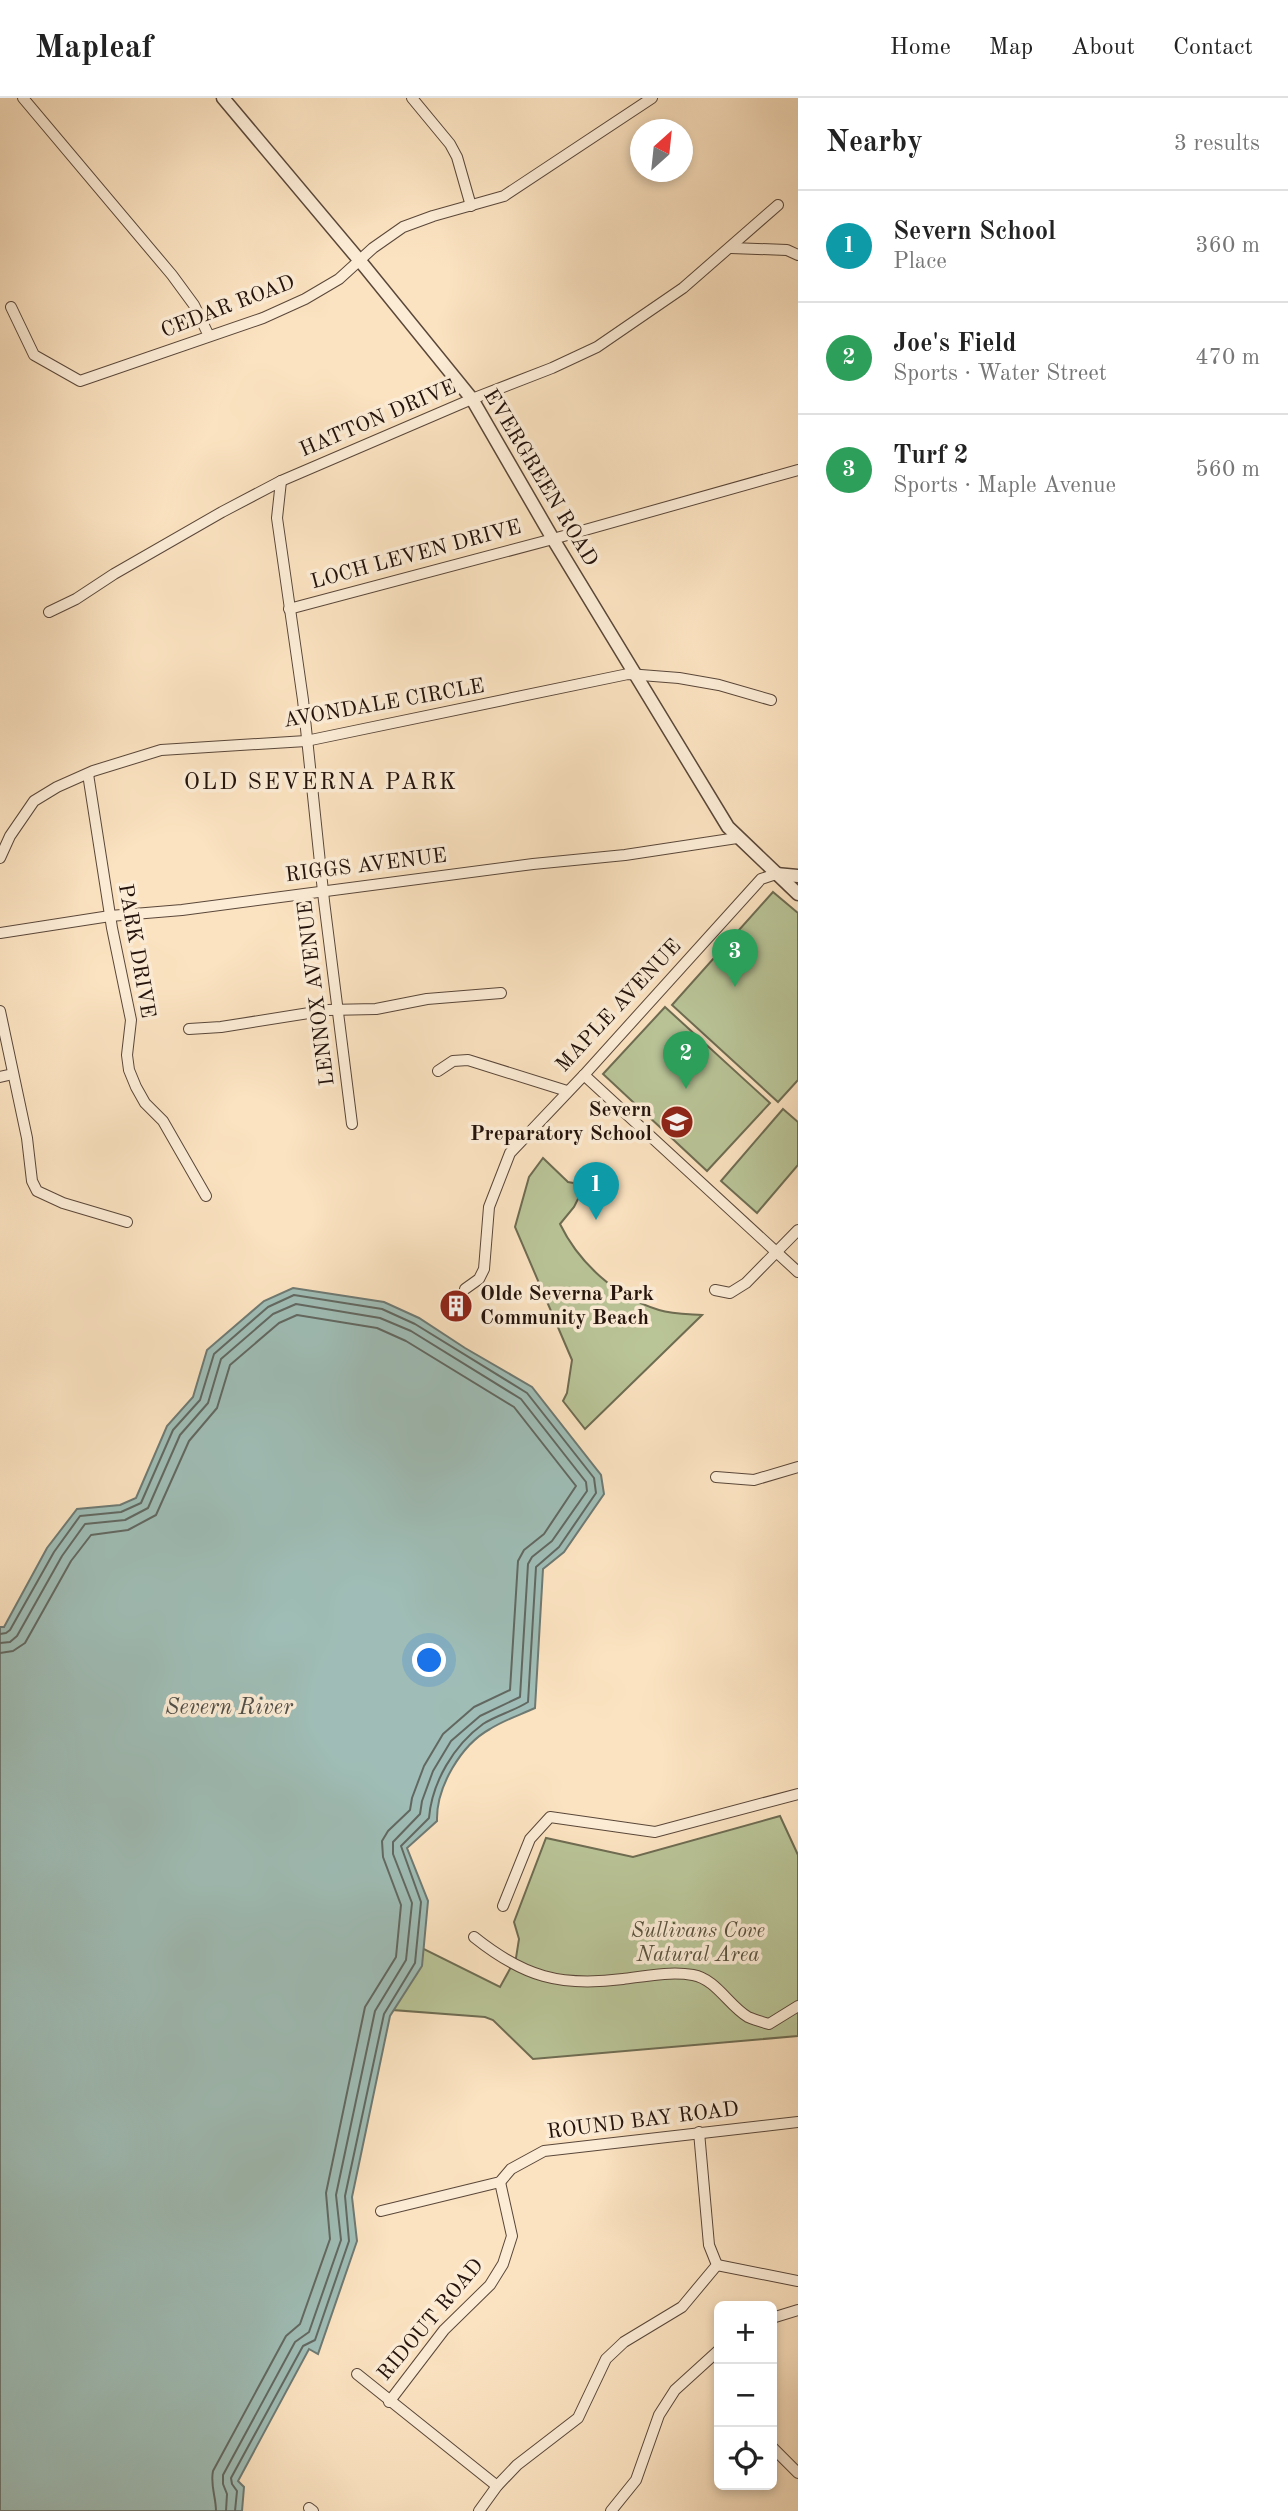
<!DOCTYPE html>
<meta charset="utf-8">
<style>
body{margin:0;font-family:"Old Standard TT",serif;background:#f2f2f2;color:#222}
.controls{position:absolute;right:21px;bottom:21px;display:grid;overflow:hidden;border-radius:10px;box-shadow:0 4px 10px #0003}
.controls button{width:63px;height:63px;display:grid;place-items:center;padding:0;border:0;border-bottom:2px solid #e0e0e0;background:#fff;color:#222;font:35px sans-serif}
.compass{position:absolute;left:630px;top:21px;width:63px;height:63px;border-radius:50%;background:#fff;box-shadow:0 4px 10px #0003;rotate:27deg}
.you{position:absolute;left:430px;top:1563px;width:24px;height:24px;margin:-18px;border:5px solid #fff;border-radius:50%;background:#1a73e8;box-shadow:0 0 0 10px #1a73e833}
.badge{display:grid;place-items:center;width:46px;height:46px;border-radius:50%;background:#0f766e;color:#fff;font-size:23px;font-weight:700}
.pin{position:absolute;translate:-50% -58px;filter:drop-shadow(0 2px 4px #0008)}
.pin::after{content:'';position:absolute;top:37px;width:24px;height:21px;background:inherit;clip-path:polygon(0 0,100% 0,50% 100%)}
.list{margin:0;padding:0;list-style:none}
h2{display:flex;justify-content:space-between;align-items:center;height:91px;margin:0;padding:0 28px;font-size:30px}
h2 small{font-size:23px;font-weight:400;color:#767676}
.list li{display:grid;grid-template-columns:46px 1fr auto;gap:21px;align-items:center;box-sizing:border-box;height:112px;padding:0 28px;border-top:2px solid #e0e0e0}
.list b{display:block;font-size:26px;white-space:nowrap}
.list p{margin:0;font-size:23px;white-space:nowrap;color:#767676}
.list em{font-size:23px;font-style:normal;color:#767676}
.icon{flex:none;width:38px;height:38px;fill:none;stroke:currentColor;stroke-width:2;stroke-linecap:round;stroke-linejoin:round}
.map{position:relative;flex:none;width:798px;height:2413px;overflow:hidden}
header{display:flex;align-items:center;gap:42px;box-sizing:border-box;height:98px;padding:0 35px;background:#fff;border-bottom:2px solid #e0e0e0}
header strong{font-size:33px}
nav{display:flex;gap:38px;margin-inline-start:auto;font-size:24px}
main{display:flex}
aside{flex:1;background:#fff}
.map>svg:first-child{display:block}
</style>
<header>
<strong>Mapleaf</strong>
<nav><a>Home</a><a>Map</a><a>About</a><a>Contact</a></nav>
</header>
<main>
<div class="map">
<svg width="798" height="2413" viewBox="0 0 798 2413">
<rect width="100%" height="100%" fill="#fbe2c0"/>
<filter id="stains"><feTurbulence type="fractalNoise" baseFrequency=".00286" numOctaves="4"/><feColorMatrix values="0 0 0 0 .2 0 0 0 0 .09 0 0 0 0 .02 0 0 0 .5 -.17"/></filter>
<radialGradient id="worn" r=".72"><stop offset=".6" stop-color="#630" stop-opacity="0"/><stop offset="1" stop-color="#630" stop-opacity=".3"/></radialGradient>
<g fill="#b9c497" stroke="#6e6c52" stroke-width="2">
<polygon points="773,794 798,815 798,982 778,1004 672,907"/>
<polygon points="665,909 770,1005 707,1073 603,976"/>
<polygon points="783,1011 798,1024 798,1067 757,1115 721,1083"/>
<path d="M543,1060L568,1084L585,1087L574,1109L560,1126C579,1165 616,1199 659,1212C672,1216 688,1216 702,1217L585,1331L563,1303L567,1295L572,1262L515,1129L529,1079Z"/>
<polygon points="780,1718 798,1757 798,1938 533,1961 493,1922 485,1919 393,1912 420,1849 500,1889 516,1860 519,1841 514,1824 546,1740 633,1759"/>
</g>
<path fill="#9fbdb6" stroke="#6e7972" stroke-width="2" d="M293,1190L384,1204L419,1220L465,1250L532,1289L601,1377L604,1396L564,1454L543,1471L535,1610C520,1617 504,1622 490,1631C461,1647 436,1689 437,1723L407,1750L428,1803L422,1868L390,1918L352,2099L357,2143L318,2256L309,2251L238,2383L244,2389L242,2413H0V1529H4L47,1450L77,1411L120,1407L136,1400L167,1328L193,1299L207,1252L264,1203Z"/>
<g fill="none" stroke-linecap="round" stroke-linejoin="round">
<g stroke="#626861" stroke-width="2">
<path d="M0,1536L6,1535L10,1532L54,1454L80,1418L121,1414L141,1405L173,1332L200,1302L214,1256L268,1209L294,1197L382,1211L415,1226L527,1295L594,1380L596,1395L559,1449L536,1469L528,1604C514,1613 497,1617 483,1626C454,1647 432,1684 429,1720L401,1748L421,1804L415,1865L384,1916L345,2098L349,2143L315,2242L303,2248L231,2380L232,2386L237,2393L235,2413"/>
<polyline points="0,1545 10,1544 17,1538 62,1458 85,1426 125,1422 148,1410 180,1337 208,1305 221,1261 273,1216 296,1206 380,1220 411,1233 521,1301 586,1384 587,1393 552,1443 532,1459 528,1466 520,1599 480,1618 451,1643 433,1673 422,1703 420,1716 393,1744 393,1756 412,1805 406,1862 375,1913 336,2097 341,2142 309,2234 295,2244 223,2377 223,2386 227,2396 226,2413"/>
<path d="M0,1555L13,1553L25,1545L71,1463L91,1437L128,1432L156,1417L189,1343L217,1310L230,1267L279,1225L297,1217L377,1230L406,1243L514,1309L576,1388L544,1436L524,1452L518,1463L510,1592L474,1609L443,1636L424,1668L412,1700L410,1712L388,1733L382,1743L383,1759L401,1807L396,1859L365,1909L326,2095L330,2141L300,2226L286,2238L213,2373C210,2387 216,2399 216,2413"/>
</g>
<defs>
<g id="minor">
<polyline points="23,0 172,177 194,207 209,238"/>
<polyline points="412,0 450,46 457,59 471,108"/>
<polyline points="731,150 787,152 798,157"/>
<polyline points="11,209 34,257 80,283 263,220 305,201 339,181 373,150 403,129 433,118 504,98 652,0"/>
<polyline points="281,383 277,420 303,602 324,803 352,1026"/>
<polyline points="289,511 553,441 798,372"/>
<polyline points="49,514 76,501 114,476 222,414 281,383 472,301 552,270 597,249 683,190 778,107"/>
<polyline points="88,676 112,830 131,922 127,957 129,972 136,989 145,1005 163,1023 206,1098"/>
<polyline points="0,760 10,738 34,703 57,689 93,673 161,652 306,643 628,576 679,580 719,587 771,602"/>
<polyline points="0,835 110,818 182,812 533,766 625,757 737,740"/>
<polyline points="0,913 27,1040 32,1083 37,1093 63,1105 127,1124"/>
<polyline points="189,931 221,929 328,912 376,911 427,901 501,895"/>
<polyline points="438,973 453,963 468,962 567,993"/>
<polyline points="584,977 798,1174"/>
<polyline points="0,979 13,976"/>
<polyline points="465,1191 479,1181 484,1171 489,1109 510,1055 584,977 761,781 776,776"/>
<polyline points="715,1192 730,1195 746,1185 798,1132"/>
<polyline points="716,1379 754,1382 798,1369"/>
<polyline points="503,1808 530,1741 550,1719 655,1734 798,1696"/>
<path d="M474,1839C524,1879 560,1889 623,1881C646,1878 671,1873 693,1877C716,1881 729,1908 748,1919C755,1922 762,1924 769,1926L798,1908"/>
<polyline points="381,2113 500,2084 511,2071 544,2053 798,2024"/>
<polyline points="717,2167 798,2183"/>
<polyline points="772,2220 798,2212"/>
<polyline points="357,2276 497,2388"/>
<polyline points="389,2304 444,2232 490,2187 503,2166 512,2138 500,2084"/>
<polyline points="772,2349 798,2375"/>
<polyline points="309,2410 313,2413"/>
<polyline points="479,2413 497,2388 517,2367 578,2320 606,2261 624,2244 682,2209 717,2167 709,2147 699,2034"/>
<polyline points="611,2413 636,2382 659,2317 675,2292 719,2252"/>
</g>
<g id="tertiary">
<polyline points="223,0 365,169 472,301 553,441 728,729 798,796"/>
<polyline points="776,776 798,778"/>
</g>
</defs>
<use href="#minor" stroke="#5a4739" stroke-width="12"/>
<use href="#tertiary" stroke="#5a4739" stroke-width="15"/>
<use href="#minor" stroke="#fcecd6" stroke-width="10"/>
<use href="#tertiary" stroke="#fcecd6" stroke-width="12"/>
</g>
<defs>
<symbol id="school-disc" viewBox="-11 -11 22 22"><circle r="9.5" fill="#8f2418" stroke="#fcecd6"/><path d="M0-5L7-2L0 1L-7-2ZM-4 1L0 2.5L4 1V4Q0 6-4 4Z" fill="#fff"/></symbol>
<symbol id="building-disc" viewBox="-11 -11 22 22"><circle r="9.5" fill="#8f2418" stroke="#fcecd6"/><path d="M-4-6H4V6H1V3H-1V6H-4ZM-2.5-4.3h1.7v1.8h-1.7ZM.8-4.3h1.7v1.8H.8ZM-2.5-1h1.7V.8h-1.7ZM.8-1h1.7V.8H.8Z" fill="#fff"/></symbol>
</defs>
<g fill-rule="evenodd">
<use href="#school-disc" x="658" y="1005" width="38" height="38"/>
<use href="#building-disc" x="437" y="1189" width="38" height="38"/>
</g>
<g text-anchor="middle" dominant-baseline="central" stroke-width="7" stroke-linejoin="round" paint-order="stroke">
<g font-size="21" fill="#24130c" stroke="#fcecd6">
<text transform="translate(228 209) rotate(-21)">CEDAR ROAD</text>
<text transform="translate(378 321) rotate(-23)">HATTON DRIVE</text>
<text transform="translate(540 380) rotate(59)">EVERGREEN ROAD</text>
<text transform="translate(416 457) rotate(-15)">LOCH LEVEN DRIVE</text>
<text transform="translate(384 606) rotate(-10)">AVONDALE CIRCLE</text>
<text transform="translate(366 768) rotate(-7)">RIGGS AVENUE</text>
<text transform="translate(136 853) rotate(80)">PARK DRIVE</text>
<text transform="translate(317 895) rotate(-97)">LENNOX AVENUE</text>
<text transform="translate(619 908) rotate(-47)">MAPLE AVENUE</text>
<text transform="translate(643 2023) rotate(-7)">ROUND BAY ROAD</text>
<text transform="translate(431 2222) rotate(-50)">RIDOUT ROAD</text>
</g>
<g font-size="21" font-weight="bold" fill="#24130c" stroke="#fcecd6" text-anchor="end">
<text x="652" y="1012">Severn<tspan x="652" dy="24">Preparatory School</tspan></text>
<text x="480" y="1196" text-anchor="start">Olde Severna Park<tspan x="480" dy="24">Community Beach</tspan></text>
</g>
<g font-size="21" font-style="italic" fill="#58513d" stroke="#fcecd6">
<text x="698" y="1833">Sullivans Cove<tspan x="698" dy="24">Natural Area</tspan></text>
</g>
<g font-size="23" letter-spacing="2" fill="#24130c" stroke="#fcecd6">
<text x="321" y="684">OLD SEVERNA PARK</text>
</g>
<g font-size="23" font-style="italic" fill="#4f4e48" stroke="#fcecd6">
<text x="229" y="1609">Severn River</text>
</g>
</g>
<rect width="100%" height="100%" filter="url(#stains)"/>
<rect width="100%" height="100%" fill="url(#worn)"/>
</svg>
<div class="controls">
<button>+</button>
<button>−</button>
<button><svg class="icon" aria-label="locate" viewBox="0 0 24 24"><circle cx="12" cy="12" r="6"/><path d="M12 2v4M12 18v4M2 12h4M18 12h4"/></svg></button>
</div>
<svg class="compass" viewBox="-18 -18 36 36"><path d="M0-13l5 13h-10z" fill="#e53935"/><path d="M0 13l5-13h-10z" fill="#767676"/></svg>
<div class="you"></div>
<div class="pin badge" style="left:596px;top:1122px;background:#0f9aa8">1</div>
<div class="pin badge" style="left:686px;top:991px;background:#2e9e5b">2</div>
<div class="pin badge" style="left:735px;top:889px;background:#2e9e5b">3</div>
</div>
<aside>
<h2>Nearby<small>3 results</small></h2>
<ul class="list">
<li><span class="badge" style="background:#0f9aa8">1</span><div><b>Severn School</b><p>Place</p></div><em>360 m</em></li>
<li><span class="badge" style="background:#2e9e5b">2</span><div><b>Joe's Field</b><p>Sports · Water Street</p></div><em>470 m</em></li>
<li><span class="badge" style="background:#2e9e5b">3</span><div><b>Turf 2</b><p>Sports · Maple Avenue</p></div><em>560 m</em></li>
</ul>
</aside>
</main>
